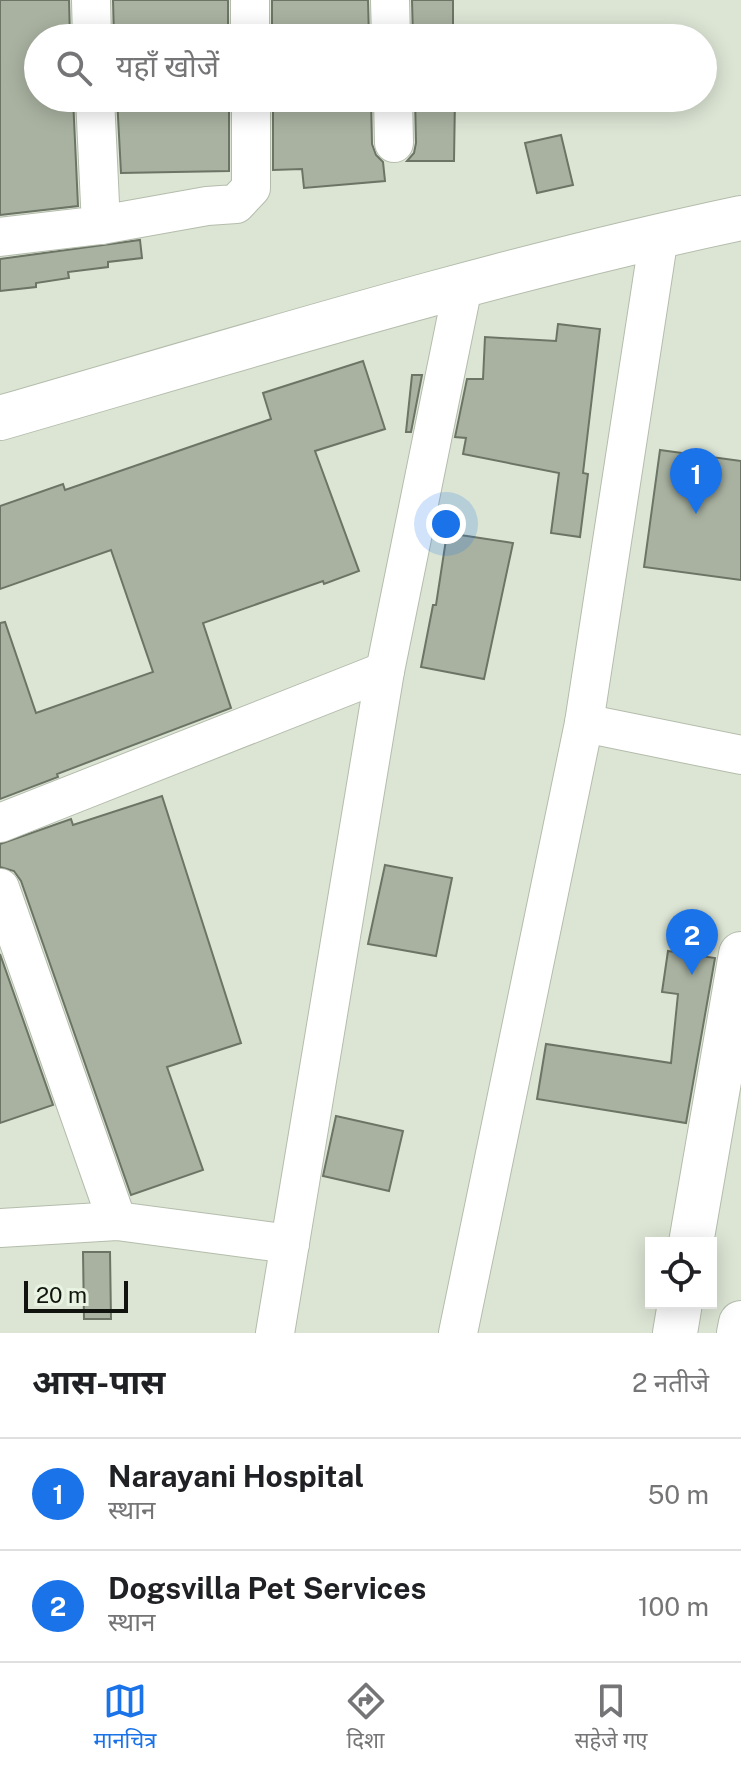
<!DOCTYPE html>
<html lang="hi">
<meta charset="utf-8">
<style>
body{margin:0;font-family:"Public Sans","Noto Sans Devanagari",sans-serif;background:#f2f2f2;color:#202124}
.controls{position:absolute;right:24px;bottom:24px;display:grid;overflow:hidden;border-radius:0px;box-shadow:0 4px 20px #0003}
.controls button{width:72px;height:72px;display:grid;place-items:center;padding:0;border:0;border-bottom:2px solid #e0e0e0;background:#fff;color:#202124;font:40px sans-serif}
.scale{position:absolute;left:24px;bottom:20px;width:104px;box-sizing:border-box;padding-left:8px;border:4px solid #11140e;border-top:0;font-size:22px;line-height:28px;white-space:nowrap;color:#11140e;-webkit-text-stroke:6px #e9f3e1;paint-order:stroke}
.you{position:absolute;left:446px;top:524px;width:28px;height:28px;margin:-20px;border:6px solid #fff;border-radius:50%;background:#1a73e8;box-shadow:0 0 0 12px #1a73e833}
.badge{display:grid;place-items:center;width:52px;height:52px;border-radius:50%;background:#1a73e8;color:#fff;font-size:26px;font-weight:700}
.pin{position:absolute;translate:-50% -66px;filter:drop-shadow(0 2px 4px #0008)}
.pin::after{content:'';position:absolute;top:42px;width:28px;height:24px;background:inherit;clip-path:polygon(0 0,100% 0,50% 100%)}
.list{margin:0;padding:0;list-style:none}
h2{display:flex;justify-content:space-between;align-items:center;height:104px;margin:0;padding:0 32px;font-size:34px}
h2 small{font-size:26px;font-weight:400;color:#757577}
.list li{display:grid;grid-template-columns:52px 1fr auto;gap:24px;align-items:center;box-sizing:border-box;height:112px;padding:0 32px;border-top:2px solid #e0e0e0}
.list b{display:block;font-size:30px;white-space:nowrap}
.list p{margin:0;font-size:26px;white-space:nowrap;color:#757577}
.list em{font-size:26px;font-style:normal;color:#757577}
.icon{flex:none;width:44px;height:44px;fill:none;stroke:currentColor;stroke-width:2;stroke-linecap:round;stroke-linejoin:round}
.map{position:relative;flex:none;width:741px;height:1333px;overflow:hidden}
.search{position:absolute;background:#fff;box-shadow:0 4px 20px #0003;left:24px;right:24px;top:24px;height:88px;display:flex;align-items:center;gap:20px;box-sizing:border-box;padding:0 28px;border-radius:44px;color:#757577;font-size:30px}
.sheet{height:328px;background:#fff}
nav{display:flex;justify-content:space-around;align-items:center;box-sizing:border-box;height:112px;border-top:2px solid #e0e0e0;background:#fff;font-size:22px;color:#757577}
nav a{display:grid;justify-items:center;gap:4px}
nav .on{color:#1a73e8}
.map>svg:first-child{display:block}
</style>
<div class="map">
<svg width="741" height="1333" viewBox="0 0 741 1333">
<rect width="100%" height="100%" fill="#dce5d4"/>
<g fill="#a9b2a1" stroke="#6c7465" stroke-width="2">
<polygon points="0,0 69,0 70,38 38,38 38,98 73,98 78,206 0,215"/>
<polygon points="113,0 228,0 228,38 114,38"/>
<polygon points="272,0 368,0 369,38 272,38"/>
<polygon points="412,0 453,0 453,38 413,38"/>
<polygon points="117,98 229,98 229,171 121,173"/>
<polygon points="273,98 371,98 372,144 376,155 383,162 385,181 304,188 302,169 273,170"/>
<polygon points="415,98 455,98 454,161 407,161 414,153 416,143"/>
<polygon points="561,135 573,185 537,193 525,143"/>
<polygon points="140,240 142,258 108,262 108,267 68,272 69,278 36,283 36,287 0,291 0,259"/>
<polygon points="558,324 600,329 583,473 588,474 580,537 551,533 559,473 463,454 466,438 455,437 467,379 483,379 485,337 556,341"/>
<polygon points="363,361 385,429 315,451 359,571 324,584 323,581 203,623 231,708 57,774 58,777 0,799 0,623 5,622 36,713 153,672 111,550 0,589 0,506 63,484 65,490 271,419 263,393"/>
<polygon points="412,375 422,375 411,432 406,432"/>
<polygon points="660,450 741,461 741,580 644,567"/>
<polygon points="447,533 513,543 484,679 421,667 433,605 436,605"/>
<polygon points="162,796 241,1043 167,1067 203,1170 131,1195 21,881 14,871 0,867 0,844 71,819 73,825"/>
<polygon points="385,865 452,878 436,956 368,944"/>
<polygon points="668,951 715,958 686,1123 537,1099 546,1044 671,1063 678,994 662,992"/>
<polygon points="0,954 53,1105 0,1123"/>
<polygon points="336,1116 403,1131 389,1191 323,1176"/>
<polygon points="83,1252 110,1252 111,1319 84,1319"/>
</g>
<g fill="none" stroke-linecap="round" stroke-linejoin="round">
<defs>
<g id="street">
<polyline points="91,0 92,38"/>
<polyline points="250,0 250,38"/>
<polyline points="390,0 391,38"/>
<polyline points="393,98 394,143"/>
<polyline points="101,225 207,206 236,204 251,188 251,98"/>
<polyline points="0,237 101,225 95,98"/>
<polyline points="584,723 741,755"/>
<polyline points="0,823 385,671"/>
<polyline points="0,888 117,1221"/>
<polyline points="0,1228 117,1221 290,1244"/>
<polyline points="275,1333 385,671 463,286"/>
<polyline points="458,1333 584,723 659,236"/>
</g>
<g id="secondary">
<path d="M0,418C246,347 491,271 741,218"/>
<polyline points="691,1243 741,954"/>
<polyline points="675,1333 680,1303"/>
<polyline points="739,1333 741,1323"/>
</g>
</defs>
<use href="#street" stroke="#b4bdac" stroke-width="40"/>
<use href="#secondary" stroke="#b4bdac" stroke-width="46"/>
<use href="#street" stroke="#fff" stroke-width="38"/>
<use href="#secondary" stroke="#fff" stroke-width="44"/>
</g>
</svg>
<div class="controls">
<button><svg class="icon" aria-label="locate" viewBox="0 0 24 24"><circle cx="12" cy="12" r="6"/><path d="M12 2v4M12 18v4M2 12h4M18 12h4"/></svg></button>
</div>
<div class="scale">20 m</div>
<div class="you"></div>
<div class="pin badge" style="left:696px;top:514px">1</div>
<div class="pin badge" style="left:692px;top:975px">2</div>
<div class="search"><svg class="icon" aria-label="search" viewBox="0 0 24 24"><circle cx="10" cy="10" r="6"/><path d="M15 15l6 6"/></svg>यहाँ खोजें</div>
</div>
<section class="sheet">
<h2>आस-पास<small>2 नतीजे</small></h2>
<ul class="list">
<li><span class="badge">1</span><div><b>Narayani Hospital</b><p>स्थान</p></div><em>50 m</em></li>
<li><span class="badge">2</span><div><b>Dogsvilla Pet Services</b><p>स्थान</p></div><em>100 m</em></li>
</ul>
</section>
<nav>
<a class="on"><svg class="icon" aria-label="map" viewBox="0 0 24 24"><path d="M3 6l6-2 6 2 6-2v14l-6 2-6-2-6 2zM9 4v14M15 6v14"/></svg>मानचित्र</a>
<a><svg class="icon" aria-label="directions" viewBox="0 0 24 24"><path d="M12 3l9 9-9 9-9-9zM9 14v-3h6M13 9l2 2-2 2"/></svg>दिशा</a>
<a><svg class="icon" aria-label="saved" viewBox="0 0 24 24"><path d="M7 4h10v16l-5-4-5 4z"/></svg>सहेजे गए</a>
</nav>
